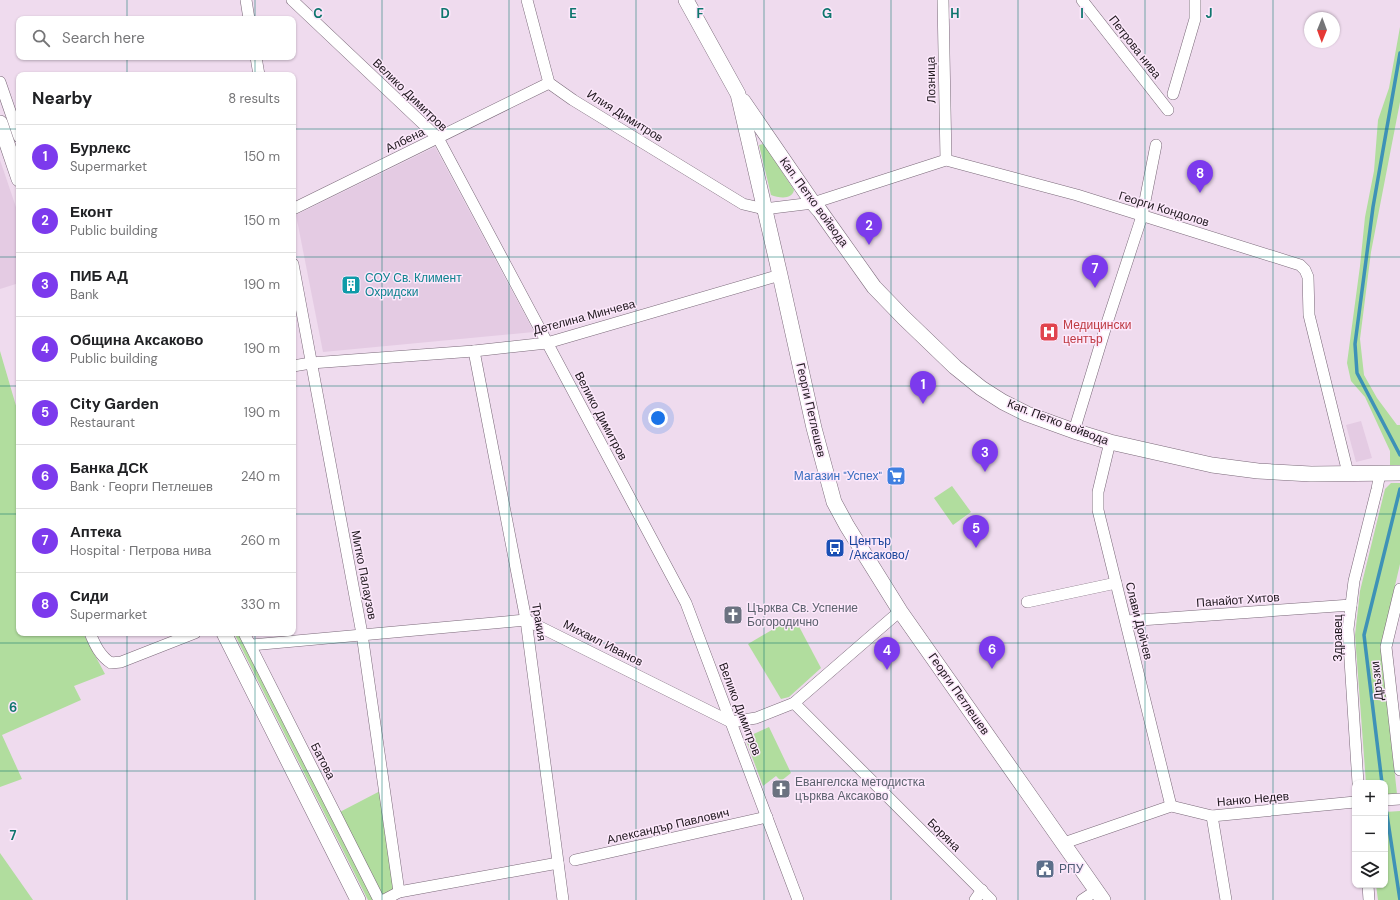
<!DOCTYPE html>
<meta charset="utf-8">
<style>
body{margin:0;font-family:"DM Sans",sans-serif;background:#f6f6f6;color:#202124}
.controls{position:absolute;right:12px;bottom:12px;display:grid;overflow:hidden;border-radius:8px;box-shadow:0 1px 3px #0004}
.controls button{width:36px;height:36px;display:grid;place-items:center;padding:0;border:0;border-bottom:1px solid #e0e0e0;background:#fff;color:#202124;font:20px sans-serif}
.compass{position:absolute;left:1304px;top:12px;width:36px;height:36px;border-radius:50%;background:#fff;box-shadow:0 1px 3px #0004;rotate:181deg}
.you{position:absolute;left:658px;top:418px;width:14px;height:14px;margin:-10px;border:3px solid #fff;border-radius:50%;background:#1a73e8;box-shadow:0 0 0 6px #1a73e833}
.badge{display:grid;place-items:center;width:26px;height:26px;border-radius:50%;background:#7c3aed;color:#fff;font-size:13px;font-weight:700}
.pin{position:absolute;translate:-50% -33px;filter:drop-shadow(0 1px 2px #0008)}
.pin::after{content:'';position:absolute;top:21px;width:14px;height:12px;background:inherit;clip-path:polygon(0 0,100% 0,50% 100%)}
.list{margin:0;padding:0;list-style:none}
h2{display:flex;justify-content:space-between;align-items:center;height:52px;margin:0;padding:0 16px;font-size:17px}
h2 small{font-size:13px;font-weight:400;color:#757577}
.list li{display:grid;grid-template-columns:26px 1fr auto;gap:12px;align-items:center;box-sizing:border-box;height:64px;padding:0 16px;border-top:1px solid #e0e0e0}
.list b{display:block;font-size:15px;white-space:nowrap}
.list p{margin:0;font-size:13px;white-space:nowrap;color:#757577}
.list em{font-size:13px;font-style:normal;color:#757577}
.icon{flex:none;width:22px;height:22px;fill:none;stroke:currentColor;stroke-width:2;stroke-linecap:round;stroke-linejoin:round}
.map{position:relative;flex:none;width:1400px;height:900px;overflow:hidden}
.search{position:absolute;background:#fff;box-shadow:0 1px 3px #0004;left:16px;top:16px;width:280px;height:44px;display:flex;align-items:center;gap:10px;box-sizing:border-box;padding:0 14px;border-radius:8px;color:#757577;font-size:15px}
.panel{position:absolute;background:#fff;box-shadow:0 1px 3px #0004;left:16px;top:72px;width:280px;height:564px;border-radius:8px}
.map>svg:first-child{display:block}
</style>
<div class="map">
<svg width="1400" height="900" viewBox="0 0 1400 900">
<rect width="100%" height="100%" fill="#efdbee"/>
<g fill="#e4cbe3">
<polygon points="435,147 534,332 323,352 296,215"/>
<polygon points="0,160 19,216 19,283 0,289"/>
<polygon points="1361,421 1372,458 1356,462 1346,425"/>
</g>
<g fill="#b1dd9e">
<polygon points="1400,27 1400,102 1371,252 1360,339 1364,375 1377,398 1397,425 1400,425 1400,465 1390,465 1390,451 1365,397 1351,381 1347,363 1360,266 1365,217 1374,171 1378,120 1389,88"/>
<path d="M763,144L766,147L794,190C792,200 779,198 771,195L759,145Z"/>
<polygon points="0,351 19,416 19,633 83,633 105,674 74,686 81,700 2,735 22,779 0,787"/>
<polygon points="1391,483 1400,483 1400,564 1381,646 1397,794 1385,795 1385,783 1366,783 1355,635 1360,591 1385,489"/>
<polygon points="952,486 971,512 953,525 934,498"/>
<polygon points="794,617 821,668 789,697 781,699 748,644"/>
<polygon points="234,633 244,633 336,814 384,789 399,892 384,900 368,900"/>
<polygon points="769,727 791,773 781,781 776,776 763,786 745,738"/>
<polygon points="1400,811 1400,900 1378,900 1376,885 1385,885 1385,812"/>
<polygon points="0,853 33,900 0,900"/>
</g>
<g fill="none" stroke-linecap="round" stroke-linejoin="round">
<g stroke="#3e92b7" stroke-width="3.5">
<polyline points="1400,53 1373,207 1355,344 1357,373 1400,455"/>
<polyline points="1382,783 1364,635 1400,489"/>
<polyline points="1385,802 1400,900"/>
</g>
<defs>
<g id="street">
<polyline points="246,0 249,19"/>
<polyline points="292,0 438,138 686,603 798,900"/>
<polyline points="527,0 549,83 573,100 743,204 764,209 813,203 946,160 1077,195 1300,265 1305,270 1308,277 1309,315 1348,473"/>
<polyline points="943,0 946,160"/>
<polyline points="1082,0 1168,110"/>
<polyline points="256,57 259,75"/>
<polyline points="0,82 19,137"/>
<polyline points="1173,94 1195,19 1195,0"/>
<polyline points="293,209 549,83"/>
<polyline points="293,264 362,634 399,892"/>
<polyline points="474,351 526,620 563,900"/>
<polyline points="293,366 311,363 474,351 547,343 780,275"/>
<polyline points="1074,431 1106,326 1142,216 1156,145"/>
<polyline points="1110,442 1098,492 1098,510 1171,806"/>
<polyline points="1400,589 1386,647 1400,770"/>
<polyline points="1027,602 1116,583"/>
<polyline points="1126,621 1351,605"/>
<path d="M90,633C95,645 100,656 111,663L121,662L195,633"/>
<polyline points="244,633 379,900"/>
<polyline points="251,645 526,620 731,722 756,718 794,703 900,611"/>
<polyline points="794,703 991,900"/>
<polyline points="1358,783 1348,629 1354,581 1377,489 1380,473"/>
<polyline points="1385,800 1400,799"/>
<polyline points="1212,816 1226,900"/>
<polyline points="1064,843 1171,806 1212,816 1355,802"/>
<polyline points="575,860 767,817"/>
<polyline points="1368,885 1369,900"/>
<polyline points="384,900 399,892 558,863"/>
<polyline points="975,900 982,890"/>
<polyline points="1082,900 1097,890"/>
</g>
<g id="secondary">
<polyline points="686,0 738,94 780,275 814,428 834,502 847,526 900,611 1103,900"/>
<polyline points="743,101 813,203 820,211 874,287 903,317 955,367 981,388 1003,402 1027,414 1074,431 1110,442 1212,465 1258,471 1311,474 1400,473"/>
<polyline points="0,123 19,179"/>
<polyline points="224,633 358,900"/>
</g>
</defs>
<use href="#street" stroke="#7a6979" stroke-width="12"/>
<use href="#secondary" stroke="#7a6979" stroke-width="16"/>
<use href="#street" stroke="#fff" stroke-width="11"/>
<use href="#secondary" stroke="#fff" stroke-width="15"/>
</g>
<path fill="none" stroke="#0f766e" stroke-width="1" stroke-opacity="0.55" d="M127,0V19M255,0V19M382,0V900M509,0V900M636,0V900M764,0V900M891,0V900M1018,0V900M1145,0V900M1273,0V900M127,57V75M255,57V75M0,129H19M293,129H1400M0,257H19M293,257H1400M0,386H19M293,386H1400M0,514H19M293,514H1400M127,633V900M255,633V900M0,643H1400M0,771H1400"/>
<defs>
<symbol id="building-square" viewBox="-11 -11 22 22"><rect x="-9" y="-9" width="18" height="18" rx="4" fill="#0f9aa8" stroke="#fce8fb"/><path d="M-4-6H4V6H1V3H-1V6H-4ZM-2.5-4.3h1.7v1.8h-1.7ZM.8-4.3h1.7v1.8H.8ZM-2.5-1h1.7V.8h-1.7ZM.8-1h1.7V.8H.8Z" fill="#fff"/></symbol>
<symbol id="hospital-square" viewBox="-11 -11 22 22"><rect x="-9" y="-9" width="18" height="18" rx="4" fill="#e0444e" stroke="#fce8fb"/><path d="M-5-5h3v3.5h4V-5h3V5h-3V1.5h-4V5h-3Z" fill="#fff"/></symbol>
<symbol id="supermarket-square" viewBox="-11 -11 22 22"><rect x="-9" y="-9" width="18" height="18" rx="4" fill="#3f7fe0" stroke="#fce8fb"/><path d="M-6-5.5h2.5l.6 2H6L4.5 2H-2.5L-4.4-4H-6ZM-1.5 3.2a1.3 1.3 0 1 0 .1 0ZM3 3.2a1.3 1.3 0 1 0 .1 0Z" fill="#fff"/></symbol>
<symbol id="bus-square" viewBox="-11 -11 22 22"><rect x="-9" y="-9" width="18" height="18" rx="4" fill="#1a4fb4" stroke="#fce8fb"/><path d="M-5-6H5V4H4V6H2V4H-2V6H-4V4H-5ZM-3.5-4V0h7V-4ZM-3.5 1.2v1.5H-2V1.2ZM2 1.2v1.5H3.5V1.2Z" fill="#fff"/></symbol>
<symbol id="church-square" viewBox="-11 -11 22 22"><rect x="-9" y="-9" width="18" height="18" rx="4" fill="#6b7280" stroke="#fce8fb"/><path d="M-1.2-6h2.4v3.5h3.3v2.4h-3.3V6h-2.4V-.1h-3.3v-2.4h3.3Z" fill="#fff"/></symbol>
<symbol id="civic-square" viewBox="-11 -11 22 22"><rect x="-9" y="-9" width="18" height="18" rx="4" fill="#5c6f8a" stroke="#fce8fb"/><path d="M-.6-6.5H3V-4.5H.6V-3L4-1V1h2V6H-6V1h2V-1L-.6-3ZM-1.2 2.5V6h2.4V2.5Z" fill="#fff"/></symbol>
</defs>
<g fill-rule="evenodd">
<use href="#building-square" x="340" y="274" width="22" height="22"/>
<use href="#hospital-square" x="1038" y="321" width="22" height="22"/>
<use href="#supermarket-square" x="885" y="465" width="22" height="22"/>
<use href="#bus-square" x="824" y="537" width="22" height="22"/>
<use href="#church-square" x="722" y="604" width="22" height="22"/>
<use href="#church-square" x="770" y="778" width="22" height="22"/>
<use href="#civic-square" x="1034" y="858" width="22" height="22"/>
</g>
<g text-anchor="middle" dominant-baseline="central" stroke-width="3" stroke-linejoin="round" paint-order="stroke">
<g font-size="12" fill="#1e171d" stroke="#fce8fb">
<text transform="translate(1135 47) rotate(52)">Петрова нива</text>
<text transform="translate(931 80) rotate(-91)">Лозница</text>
<text transform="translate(410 95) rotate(44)">Велико Димитров</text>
<text transform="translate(625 116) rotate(32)">Илия Димитров</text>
<text transform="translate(405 140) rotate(-26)">Албена</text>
<text transform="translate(814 202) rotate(54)">Кап. Петко войвода</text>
<text transform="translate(1164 209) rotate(17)">Георги Кондолов</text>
<text transform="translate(584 317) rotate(-15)">Детелина Минчева</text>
<text transform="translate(811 410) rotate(77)">Георги Петлешев</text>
<text transform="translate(601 416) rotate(62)">Велико Димитров</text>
<text transform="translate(1058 422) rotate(21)">Кап. Петко войвода</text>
<text transform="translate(364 575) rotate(79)">Митко Палаузов</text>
<text transform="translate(1238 600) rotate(-4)">Панайот Хитов</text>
<text transform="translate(1139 621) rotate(76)">Слави Дойчев</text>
<text transform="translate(539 622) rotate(81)">Тракия</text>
<text transform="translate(1338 638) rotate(-90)">Здравец</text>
<text transform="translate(603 643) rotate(27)">Михаил Иванов</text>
<text transform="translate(1377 681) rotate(-96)">Дръзки</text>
<text transform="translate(959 694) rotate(55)">Георги Петлешев</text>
<text transform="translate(740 709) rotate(69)">Велико Димитров</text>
<text transform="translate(323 761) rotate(63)">Батова</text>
<text transform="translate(1253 799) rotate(-5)">Нанко Недев</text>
<text transform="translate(668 826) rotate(-13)">Александър Павлович</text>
<text transform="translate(944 835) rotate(45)">Боряна</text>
</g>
<g font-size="12" fill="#0d838f" stroke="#fce8fb" text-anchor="start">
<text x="365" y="278">СОУ Св. Климент<tspan x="365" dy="14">Охридски</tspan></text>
</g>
<g font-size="12" fill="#be3a42" stroke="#fce8fb" text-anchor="start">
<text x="1063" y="325">Медицински<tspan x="1063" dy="14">център</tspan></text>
</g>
<g font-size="12" fill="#366cbe" stroke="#fce8fb" text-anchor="end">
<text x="882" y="476">Магазин "Успех"</text>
</g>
<g font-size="12" fill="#164399" stroke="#fce8fb" text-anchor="start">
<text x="849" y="541">Център<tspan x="849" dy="14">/Аксаково/</tspan></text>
</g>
<g font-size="12" fill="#5b616d" stroke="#fce8fb" text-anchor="start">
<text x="747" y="608">Църква Св. Успение<tspan x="747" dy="14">Богородично</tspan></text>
<text x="795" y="782">Евангелска методистка<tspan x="795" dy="14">църква Аксаково</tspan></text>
</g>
<g font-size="12" fill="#4e5e75" stroke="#fce8fb" text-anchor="start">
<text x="1059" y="869">РПУ</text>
</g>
</g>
<g font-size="13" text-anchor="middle" font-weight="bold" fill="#0f766e" stroke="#fce8fb" stroke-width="3" stroke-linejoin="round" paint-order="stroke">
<text x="318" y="18">C</text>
<text x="445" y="18">D</text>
<text x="573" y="18">E</text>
<text x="700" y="18">F</text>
<text x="827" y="18">G</text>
<text x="955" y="18">H</text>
<text x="1082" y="18">I</text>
<text x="1209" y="18">J</text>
<text x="13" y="712">6</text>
<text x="13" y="840">7</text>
</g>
</svg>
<div class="controls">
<button>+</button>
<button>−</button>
<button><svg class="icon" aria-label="layers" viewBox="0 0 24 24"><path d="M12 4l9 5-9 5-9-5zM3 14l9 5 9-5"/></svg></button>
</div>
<svg class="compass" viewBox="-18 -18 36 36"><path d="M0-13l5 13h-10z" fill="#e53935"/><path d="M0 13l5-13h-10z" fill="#757577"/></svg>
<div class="you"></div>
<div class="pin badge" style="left:923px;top:404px">1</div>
<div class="pin badge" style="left:869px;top:245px">2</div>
<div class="pin badge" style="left:985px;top:472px">3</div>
<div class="pin badge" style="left:887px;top:670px">4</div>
<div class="pin badge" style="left:976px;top:548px">5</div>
<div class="pin badge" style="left:992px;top:669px">6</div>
<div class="pin badge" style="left:1095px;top:288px">7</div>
<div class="pin badge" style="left:1200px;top:193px">8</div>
<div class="search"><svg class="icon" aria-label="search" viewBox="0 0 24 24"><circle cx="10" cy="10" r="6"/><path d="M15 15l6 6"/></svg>Search here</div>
<section class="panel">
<h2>Nearby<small>8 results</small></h2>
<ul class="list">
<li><span class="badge">1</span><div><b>Бурлекс</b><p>Supermarket</p></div><em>150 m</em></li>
<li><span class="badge">2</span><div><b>Еконт</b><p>Public building</p></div><em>150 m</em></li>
<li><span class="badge">3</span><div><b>ПИБ АД</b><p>Bank</p></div><em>190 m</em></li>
<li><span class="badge">4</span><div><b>Община Аксаково</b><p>Public building</p></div><em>190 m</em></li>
<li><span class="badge">5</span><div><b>City Garden</b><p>Restaurant</p></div><em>190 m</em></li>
<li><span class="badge">6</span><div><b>Банка ДСК</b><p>Bank · Георги Петлешев</p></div><em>240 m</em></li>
<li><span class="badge">7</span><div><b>Аптека</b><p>Hospital · Петрова нива</p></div><em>260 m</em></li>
<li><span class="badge">8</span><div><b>Сиди</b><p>Supermarket</p></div><em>330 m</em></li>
</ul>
</section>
</div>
